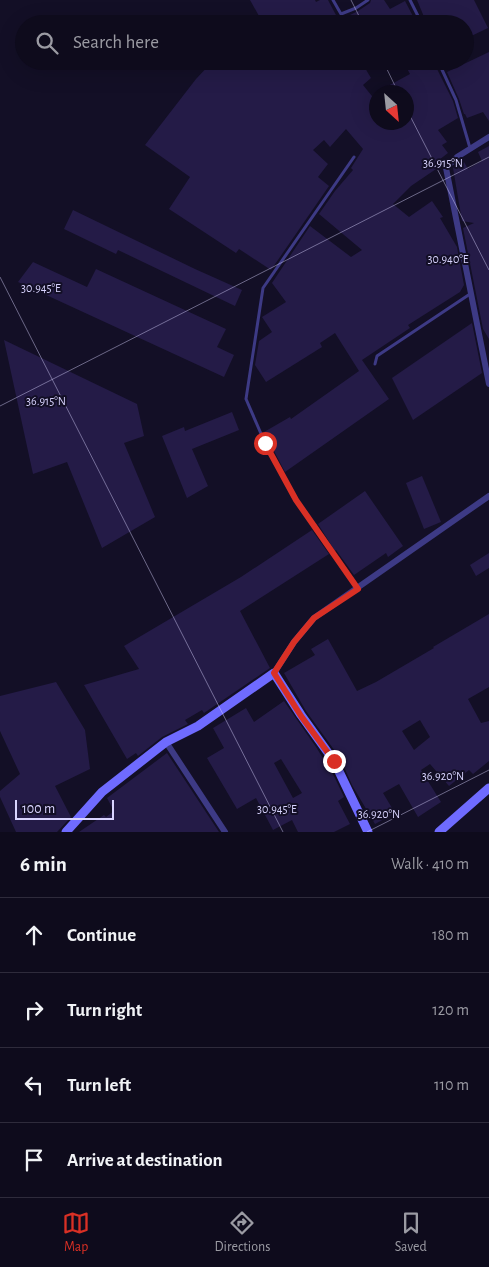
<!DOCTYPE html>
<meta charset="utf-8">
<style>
body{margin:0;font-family:"Alegreya Sans",sans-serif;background:#1c1929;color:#f1f3f6}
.compass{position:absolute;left:369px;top:85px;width:45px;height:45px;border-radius:50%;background:#0e0b1c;box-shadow:0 5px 20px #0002;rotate:153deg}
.scale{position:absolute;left:15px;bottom:12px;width:99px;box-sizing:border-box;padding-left:5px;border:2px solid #d9d4ff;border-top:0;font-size:14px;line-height:18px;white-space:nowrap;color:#d9d4ff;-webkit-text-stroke:4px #130f26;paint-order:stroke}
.stop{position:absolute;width:15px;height:15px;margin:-11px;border:4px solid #d93025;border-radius:50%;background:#fff}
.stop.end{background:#d93025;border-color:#fff;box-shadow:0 1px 5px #0008}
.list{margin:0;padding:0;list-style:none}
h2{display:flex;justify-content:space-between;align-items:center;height:65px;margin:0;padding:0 20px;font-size:21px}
h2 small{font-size:16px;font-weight:400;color:#9b9ba3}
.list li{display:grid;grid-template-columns:32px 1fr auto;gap:15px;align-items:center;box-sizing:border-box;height:75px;padding:0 20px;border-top:1px solid #2e2b3b}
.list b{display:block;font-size:19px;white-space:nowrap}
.list em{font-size:16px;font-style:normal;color:#9b9ba3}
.icon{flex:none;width:28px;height:28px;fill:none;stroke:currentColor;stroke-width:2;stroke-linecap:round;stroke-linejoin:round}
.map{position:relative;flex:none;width:489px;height:832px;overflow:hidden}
.search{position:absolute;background:#0e0b1c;box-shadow:0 5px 20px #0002;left:15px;right:15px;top:15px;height:55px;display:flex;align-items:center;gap:12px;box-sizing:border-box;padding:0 18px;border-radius:28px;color:#9b9ba3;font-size:19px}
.sheet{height:365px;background:#0e0b1c}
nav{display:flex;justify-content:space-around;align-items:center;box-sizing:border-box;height:70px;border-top:1px solid #2e2b3b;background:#0e0b1c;font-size:14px;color:#9b9ba3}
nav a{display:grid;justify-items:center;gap:2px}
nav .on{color:#d93025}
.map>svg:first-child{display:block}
</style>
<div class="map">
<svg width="489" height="832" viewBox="0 0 489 832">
<rect width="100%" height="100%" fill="#130f26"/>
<g fill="#241b47" fill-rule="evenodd">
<polygon points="250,0 315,0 316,2 320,0 328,0 337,17 329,24 251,24 259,16"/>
<polygon points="371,0 384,0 390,9 405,1 417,24 342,24 340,20 358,11 370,3"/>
<polygon points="417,0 474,0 488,28 465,39 465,24 427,24"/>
<polygon points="489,52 489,121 483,112 467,118 465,114 464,114 459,99 447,72"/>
<polygon points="213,61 280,61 282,65 286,61 376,61 365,68 371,78 363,85 376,101 376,106 371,111 376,118 376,122 406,122 406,92 377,92 410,74 403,61 433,61 453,101 458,118 438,130 447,142 442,145 448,153 435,163 439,167 411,186 393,204 409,217 432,201 443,217 440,218 457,247 464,285 460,292 408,325 410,328 362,360 389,399 285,472 264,432 290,417 291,419 359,371 335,333 320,343 322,347 266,382 255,365 259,341 272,332 262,317 286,302 272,283 310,226 351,257 362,250 319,214 335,191 353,170 351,168 363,149 346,129 330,147 324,140 313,150 328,164 318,177 329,186 271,270 239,249 236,253 169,209 190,177 145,145 196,79"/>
<polygon points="377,61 396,61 381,69"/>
<polygon points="489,146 489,339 483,329 463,228 474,223 462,221 453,168 464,162 468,169 482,161 478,152"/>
<polygon points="73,210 195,269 242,290 235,306 118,250 116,254 64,229"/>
<polygon points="33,262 87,287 96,269 226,329 217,347 234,355 224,377 18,282"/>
<polygon points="472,323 482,373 413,420 392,378"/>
<polygon points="4,340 137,404 144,436 124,443 155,517 102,548 67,462 33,474"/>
<polygon points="232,412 239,430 192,449 208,486 187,498 162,436 184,427 185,431"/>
<polygon points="422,476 441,522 424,529 406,483"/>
<polygon points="365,491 403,546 388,557 386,553 354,575 336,550 335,551 318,524"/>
<polygon points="312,530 329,554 240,611 270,668 204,713 202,710 185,720 188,724 162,737 138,756 136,753 127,759 84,685 139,669 124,646 241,577"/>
<polygon points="489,553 489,568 476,576 470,565"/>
<path d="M489,614V687L468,699L481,723L489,721V761L473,774L469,770L449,786L430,764L421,770L441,802L418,817L399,784L383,793L395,813L375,824L352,785L340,758L306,711L284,673L315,655L311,649L328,639L357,691L376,682L434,648L433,647ZM420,720L430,737L414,750L402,731Z"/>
<polygon points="56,682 85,730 90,769 55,786 71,817 57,832 16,832 0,797 0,791 20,774 0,731 0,696"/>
<path d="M284,701L316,747L334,776L344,797L338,801L350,824L334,832H298L292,820L273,830L256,798L237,809L207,758L224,748L213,728L246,708L254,722ZM281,759L302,793L293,798L274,763Z"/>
<polygon points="167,753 219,832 79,832 104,815 106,817 114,811 107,798"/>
</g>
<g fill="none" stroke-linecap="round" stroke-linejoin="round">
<g stroke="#3d3a85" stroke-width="3">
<polyline points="333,0 341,14 356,8 368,0"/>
<polyline points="410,0 422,24"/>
<polyline points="438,61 456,100 470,148"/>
<polyline points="354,157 263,288 246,399 265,443 296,500 357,589"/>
<polyline points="375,364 377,356 470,294"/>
</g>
<g stroke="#3d3a85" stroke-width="6">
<polyline points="489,137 457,157 446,168 489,384"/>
<polyline points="274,673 294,642 314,618 489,496"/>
<polyline points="166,742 225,832"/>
</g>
<g stroke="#6f6bff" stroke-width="9">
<polyline points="66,832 102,792 166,742 198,726 274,673 301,715 334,761 368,832"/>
<polyline points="439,832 489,788"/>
</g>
</g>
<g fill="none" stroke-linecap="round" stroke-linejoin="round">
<polyline stroke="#d93025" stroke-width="6" points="265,443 296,500 358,589 314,618 294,642 274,673 301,716 334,761"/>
</g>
<path fill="none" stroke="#d9d4ff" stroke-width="1" stroke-opacity="0.45" d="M351,0L363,24M383,61L398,92M406,108L489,270M0,277L283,832M0,406L489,157M367,832L489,770"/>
<g font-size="12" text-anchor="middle" fill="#d9d4ff" stroke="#130f26" stroke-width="4" stroke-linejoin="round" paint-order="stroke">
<text x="443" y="167">36.915°N</text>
<text x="448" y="263">30.940°E</text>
<text x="41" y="292">30.945°E</text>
<text x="46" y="405">36.915°N</text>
<text x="443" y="780">36.920°N</text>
<text x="277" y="813">30.945°E</text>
<text x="379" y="818">36.920°N</text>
</g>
</svg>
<svg class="compass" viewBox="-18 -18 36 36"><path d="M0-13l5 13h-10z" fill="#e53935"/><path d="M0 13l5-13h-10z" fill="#9b9ba3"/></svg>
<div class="scale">100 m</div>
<div class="stop" style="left:265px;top:443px"></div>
<div class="stop end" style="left:334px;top:761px"></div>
<div class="search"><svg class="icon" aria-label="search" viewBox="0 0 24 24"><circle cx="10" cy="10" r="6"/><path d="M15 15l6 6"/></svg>Search here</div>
</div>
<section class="sheet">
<h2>6 min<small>Walk · 410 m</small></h2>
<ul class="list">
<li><svg class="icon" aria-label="ahead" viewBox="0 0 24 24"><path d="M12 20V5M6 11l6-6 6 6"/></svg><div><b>Continue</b></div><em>180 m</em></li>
<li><svg class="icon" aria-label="right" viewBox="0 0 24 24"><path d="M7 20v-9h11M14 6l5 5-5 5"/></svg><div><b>Turn right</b></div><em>120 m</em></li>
<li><svg class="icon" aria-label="left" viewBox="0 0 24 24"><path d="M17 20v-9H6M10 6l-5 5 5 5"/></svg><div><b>Turn left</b></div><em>110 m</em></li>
<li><svg class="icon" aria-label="arrive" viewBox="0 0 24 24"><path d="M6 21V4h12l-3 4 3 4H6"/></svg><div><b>Arrive at destination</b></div></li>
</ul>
</section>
<nav>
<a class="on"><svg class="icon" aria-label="map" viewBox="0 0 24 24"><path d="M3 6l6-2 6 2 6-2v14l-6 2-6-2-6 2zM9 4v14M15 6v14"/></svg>Map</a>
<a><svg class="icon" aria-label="directions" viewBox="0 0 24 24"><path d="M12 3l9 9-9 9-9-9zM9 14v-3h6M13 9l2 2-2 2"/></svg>Directions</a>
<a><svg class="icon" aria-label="saved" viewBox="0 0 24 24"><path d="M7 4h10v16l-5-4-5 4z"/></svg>Saved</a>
</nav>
